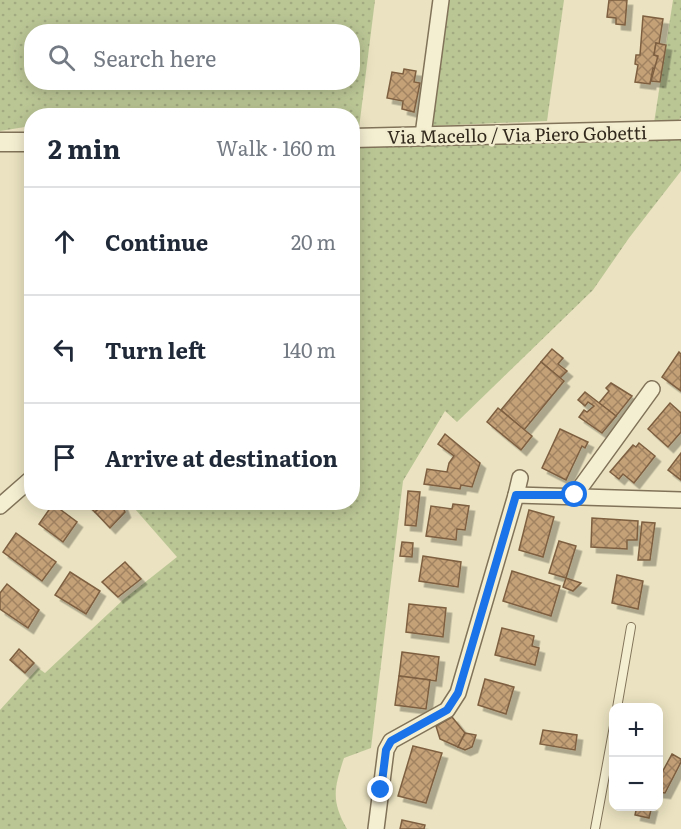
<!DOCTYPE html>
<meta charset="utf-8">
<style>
body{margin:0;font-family:Literata,serif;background:#f6f6f7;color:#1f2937}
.controls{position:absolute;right:18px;bottom:18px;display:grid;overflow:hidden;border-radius:12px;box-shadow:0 3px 15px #0003}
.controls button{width:54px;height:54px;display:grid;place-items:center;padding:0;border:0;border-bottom:2px solid #e0e1e3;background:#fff;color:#1f2937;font:30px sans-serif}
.stop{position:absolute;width:18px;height:18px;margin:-14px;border:4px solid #1a73e8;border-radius:50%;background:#fff}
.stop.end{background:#1a73e8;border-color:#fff;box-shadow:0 2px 6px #0008}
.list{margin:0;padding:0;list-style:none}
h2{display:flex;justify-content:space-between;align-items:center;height:78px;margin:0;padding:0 24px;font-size:26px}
h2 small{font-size:20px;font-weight:400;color:#747a83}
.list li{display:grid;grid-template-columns:39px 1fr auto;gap:18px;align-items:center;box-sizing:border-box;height:108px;padding:0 24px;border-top:2px solid #e0e1e3}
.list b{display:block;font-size:22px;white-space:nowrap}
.list em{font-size:20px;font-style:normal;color:#747a83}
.icon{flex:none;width:33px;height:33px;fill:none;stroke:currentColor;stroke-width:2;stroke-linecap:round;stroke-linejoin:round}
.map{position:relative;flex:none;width:681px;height:829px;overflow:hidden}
.search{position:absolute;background:#fff;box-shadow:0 3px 15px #0003;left:24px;top:24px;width:336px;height:66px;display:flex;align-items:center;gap:15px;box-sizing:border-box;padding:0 21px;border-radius:24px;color:#747a83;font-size:22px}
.panel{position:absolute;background:#fff;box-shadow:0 3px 15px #0003;left:24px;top:108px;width:336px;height:402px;border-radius:24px}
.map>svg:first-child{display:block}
</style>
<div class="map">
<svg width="681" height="829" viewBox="0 0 681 829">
<defs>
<pattern id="grass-dots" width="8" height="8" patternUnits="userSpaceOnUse" patternTransform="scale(1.5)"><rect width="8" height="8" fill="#bbc695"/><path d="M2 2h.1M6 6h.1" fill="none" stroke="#a1aa80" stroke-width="1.8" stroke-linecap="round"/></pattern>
<pattern id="building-cross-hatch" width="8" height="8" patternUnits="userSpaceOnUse" patternTransform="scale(1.5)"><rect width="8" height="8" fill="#c5a178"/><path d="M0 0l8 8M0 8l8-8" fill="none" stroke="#a18362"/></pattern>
<filter id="shadow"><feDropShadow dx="5.5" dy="5.5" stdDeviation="0" flood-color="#0004"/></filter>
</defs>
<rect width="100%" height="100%" fill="#eae2c0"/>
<g fill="url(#grass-dots)" fill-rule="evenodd">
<path d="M0,0H375L359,128H353L352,116H32L31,126L0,131ZM32,32H352V82H32Z"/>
<polygon points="448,0 564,0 547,121 430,126"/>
<polygon points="673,0 681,0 681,118 675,123 654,123"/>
<path d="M535,139H681V171L629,238L593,290L457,422L445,411L403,481L371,748L344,758C334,788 331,801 347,829H0V710L38,668L45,673L124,599L177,557L135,509L132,503L352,502L353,146Z"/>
</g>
<g fill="url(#building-cross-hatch)" stroke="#7e6041" stroke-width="1.5" filter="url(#shadow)">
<polygon points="609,0 627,0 625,25 616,24 616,18 607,17"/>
<polygon points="643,16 663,19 659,44 656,43 654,55 658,56 656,69 653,68 650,84 635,82 638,65 635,64 636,55 640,55"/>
<polygon points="656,43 666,45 660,82 651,81 658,56 654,55"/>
<polygon points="404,69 416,71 414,82 420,83 414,112 402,109 403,101 387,98 392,72 403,74"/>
<polygon points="552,349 563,358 558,364 567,371 560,378 541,362"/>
<polygon points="679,352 681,354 681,391 662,377"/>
<polygon points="541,362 564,381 524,430 501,410"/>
<polygon points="611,383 632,396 616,416 599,403 609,391 606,388"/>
<polygon points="585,392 616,416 602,433 579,417 584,410 587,412 594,406 588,402 585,406 578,400"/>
<polygon points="670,403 681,413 681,432 668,447 648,429"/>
<polygon points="498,408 532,436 521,450 487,422"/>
<polygon points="560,429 588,442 585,448 582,446 566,480 542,468"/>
<polygon points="445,434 480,463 472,487 461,485 460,489 424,484 427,469 447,472 449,463 454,456 438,444"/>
<polygon points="639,443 655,456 634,483 623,474 619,479 610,472 633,445 636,447"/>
<polygon points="681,453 681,480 668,470"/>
<polygon points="408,491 420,492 416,526 405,525"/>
<polygon points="84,502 106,502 95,512"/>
<polygon points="106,502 121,502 125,512 110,528 95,512"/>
<polygon points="53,504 77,522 63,542 39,524"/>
<polygon points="453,504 469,506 465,530 457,529 456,540 426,536 431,506 452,509"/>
<polygon points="529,510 554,517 543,557 519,550"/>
<polygon points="592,518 638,521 637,540 627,540 627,549 591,547"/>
<polygon points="642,522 655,523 650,560 638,560"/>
<polygon points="16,533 56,562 42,581 3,552"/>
<polygon points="559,541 576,546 566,578 549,573"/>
<polygon points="402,542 413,543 412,557 400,556"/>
<polygon points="423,556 461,562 458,587 419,581"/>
<polygon points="125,562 141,579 118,597 102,582"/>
<polygon points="512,571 560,586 551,616 503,601"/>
<polygon points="70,572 100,591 86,614 55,595"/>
<polygon points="617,575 643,581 638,609 612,603"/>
<polygon points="566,578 581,583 573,591 563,587"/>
<polygon points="7,584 39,610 28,628 0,609 0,593"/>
<polygon points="409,604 446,608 443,637 406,632"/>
<polygon points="502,628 534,636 532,646 539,648 535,665 495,655"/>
<polygon points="19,649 34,663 25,673 10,660"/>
<polygon points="402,652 439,657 436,681 399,676"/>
<polygon points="399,676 430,680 426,709 395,705"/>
<polygon points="485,679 514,687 506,714 478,705"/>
<polygon points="452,717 465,733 458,747 440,739 436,726"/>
<polygon points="543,730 577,735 575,750 540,744"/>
<polygon points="465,733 476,735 472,747 465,750 458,747"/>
<polygon points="413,746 442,753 426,803 398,796"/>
<polygon points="672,754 681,759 681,762 665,793 658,792 658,780"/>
<polygon points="637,806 652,806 649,818 635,815"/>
<polygon points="402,820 425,825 424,829 400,829"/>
</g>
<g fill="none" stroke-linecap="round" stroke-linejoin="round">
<defs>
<g id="service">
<polyline points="617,708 631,627"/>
<polyline points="595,829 614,726"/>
</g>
<g id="minor">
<polyline points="423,135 441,0"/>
<polyline points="516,495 520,478"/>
<polyline points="575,495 652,389"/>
<polyline points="0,506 32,478"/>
<polyline points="376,829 386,750 391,741 447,710 458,693 516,495 681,500"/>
</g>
<g id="tertiary">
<polyline points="352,138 681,130"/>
<polyline points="0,142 32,142"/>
</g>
</defs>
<use href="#service" stroke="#817359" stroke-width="10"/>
<use href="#minor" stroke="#817359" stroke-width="18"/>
<use href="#tertiary" stroke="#817359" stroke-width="21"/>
<use href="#service" stroke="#f5efd2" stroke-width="8"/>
<use href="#minor" stroke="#f5efd2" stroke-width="15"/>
<use href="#tertiary" stroke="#f5efd2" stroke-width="18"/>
</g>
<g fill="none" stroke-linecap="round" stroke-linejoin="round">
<polyline stroke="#1a73e8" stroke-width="8" points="381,790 386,750 391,741 447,710 458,693 516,495 575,495"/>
</g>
<g text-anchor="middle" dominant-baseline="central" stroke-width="5" stroke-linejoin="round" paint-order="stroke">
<g font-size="18" fill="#32291d" stroke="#f2ecce">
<text transform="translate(517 134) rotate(-1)">Via Macello / Via Piero Gobetti</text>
</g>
</g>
</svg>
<div class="controls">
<button>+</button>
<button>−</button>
</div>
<div class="stop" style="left:575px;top:495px"></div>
<div class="stop end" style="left:381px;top:790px"></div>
<div class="search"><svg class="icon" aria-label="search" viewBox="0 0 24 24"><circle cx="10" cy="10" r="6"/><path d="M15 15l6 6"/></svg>Search here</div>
<section class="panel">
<h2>2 min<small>Walk · 160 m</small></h2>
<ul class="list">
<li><svg class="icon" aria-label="ahead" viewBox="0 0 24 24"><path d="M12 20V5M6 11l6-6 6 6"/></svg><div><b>Continue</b></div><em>20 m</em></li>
<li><svg class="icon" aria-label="left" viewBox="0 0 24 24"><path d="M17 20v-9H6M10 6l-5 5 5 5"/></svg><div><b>Turn left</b></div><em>140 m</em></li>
<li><svg class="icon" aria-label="arrive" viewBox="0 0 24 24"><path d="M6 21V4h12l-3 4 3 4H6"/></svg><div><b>Arrive at destination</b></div></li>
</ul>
</section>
</div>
